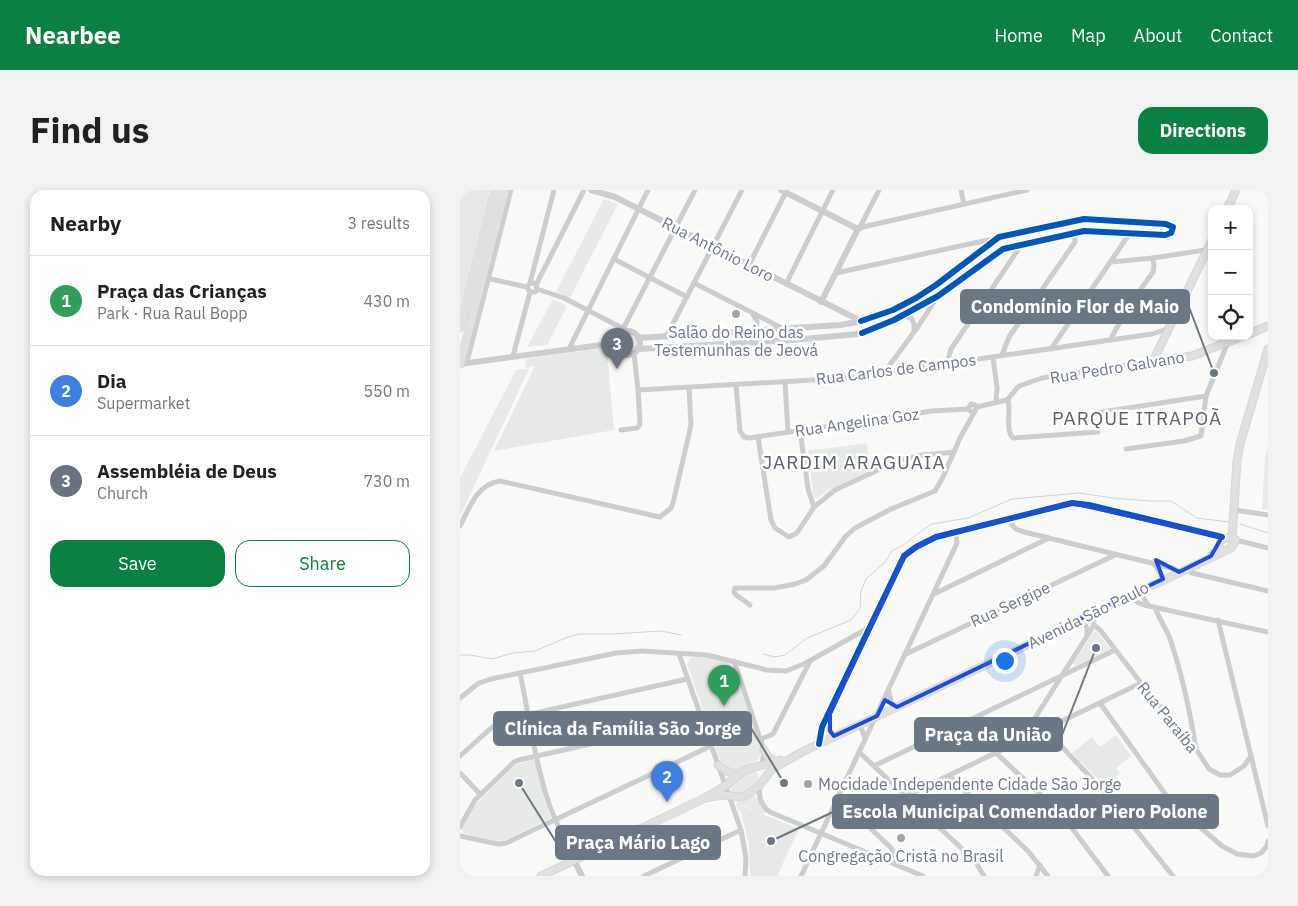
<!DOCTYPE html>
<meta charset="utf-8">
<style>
body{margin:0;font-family:"IBM Plex Sans",sans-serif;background:#f2f2f2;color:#202124}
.controls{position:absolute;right:15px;top:15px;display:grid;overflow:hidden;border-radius:10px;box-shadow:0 2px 8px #0003}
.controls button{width:45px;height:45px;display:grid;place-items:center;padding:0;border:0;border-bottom:1px solid #e0e0e0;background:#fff;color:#202124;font:25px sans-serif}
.you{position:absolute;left:544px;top:470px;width:18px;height:18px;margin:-12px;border:4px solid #fff;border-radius:50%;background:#1a73e8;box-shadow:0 0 0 8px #1a73e833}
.badge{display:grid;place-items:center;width:32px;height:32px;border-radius:50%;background:#0b8043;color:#fff;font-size:16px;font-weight:700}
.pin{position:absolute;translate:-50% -41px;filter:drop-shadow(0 1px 2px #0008)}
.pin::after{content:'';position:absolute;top:26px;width:18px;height:15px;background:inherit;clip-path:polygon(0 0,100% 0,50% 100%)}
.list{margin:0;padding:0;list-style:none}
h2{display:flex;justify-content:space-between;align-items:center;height:65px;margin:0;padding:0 20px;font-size:21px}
h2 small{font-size:16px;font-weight:400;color:#757577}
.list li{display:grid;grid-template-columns:32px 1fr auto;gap:15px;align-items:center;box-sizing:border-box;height:90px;padding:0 20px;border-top:1px solid #e0e0e0}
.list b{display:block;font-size:19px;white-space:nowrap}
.list p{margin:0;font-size:16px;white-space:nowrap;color:#757577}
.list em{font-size:16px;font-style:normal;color:#757577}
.actions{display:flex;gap:10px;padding:15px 20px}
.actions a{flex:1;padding:11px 0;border:1px solid #0b8043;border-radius:15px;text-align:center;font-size:18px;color:#0b8043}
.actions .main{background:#0b8043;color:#fff}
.icon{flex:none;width:28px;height:28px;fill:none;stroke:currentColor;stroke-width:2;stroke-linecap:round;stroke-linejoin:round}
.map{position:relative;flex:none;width:808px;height:686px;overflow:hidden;border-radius:15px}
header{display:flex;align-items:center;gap:30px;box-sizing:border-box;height:70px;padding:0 25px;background:#0b8043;color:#fff}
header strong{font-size:24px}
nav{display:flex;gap:28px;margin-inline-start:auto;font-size:18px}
.intro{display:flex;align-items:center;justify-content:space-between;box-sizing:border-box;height:120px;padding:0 30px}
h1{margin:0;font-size:35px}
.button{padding:12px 22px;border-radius:15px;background:#0b8043;color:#fff;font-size:18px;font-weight:700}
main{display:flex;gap:30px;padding:0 30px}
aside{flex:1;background:#fff;border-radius:15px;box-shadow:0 2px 8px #0003}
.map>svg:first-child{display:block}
</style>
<header>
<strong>Nearbee</strong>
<nav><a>Home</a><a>Map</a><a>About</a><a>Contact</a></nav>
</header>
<div class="intro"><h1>Find us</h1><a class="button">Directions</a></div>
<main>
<aside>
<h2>Nearby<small>3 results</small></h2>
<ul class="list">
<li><span class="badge" style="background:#2e9e5b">1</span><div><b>Praça das Crianças</b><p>Park · Rua Raul Bopp</p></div><em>430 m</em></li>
<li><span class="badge" style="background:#3f7fe0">2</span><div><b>Dia</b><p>Supermarket</p></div><em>550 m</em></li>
<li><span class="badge" style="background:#6b7280">3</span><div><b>Assembléia de Deus</b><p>Church</p></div><em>730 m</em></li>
</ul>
<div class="actions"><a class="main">Save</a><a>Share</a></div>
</aside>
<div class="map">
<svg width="808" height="686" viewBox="0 0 808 686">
<rect width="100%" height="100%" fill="#f9f9f8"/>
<g fill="#e7e9e9">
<polygon points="0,0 30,0 0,119"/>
<polygon points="143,158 147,160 154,240 34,261 75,176 66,178 65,169"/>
<polygon points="407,253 410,280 374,298 367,285 363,259"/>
<polygon points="656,545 671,566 656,578 660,583 645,596 612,563 632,547 640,557"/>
<polygon points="283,617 285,617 339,639 317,686 290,686 289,655 281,622"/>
</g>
<g fill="#e7eae6">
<polygon points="144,9 158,14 110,108 96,102"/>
<polygon points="93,109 107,116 87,155 67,157"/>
<polygon points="69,179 0,326 0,288 56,180"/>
<polygon points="808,256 808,320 802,319 805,269"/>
<polygon points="363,259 367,285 374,298 368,300 356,309 353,303 348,260"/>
<polygon points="635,441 637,442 650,459 614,476 613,473 633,443"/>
<path d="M239,466L266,472L272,477L300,552L301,562L298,569C287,580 273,585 261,573L227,474L231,468Z"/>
<polygon points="75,569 85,612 91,628 45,650 34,651 3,643 2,638 15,615 55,575"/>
<path d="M294,581L298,583C301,597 284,607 272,602L270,599L271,595L287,583Z"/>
<polygon points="291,606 296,607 306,622 304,625 285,616 279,623 276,615 278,610"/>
</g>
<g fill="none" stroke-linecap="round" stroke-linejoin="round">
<g stroke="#ced3d7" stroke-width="1">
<polyline points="780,334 808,343"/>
<polyline points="303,464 315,467 325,465 347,448 391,430 400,418 401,401 406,389 425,372 432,361 445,354 464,339 472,334 508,328 552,309 619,303 653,308 690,311 711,311 737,328 769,332"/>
<polyline points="0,465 10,465 32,469 53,463 75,461 108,447 119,444 152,444 201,441 221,445"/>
</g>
<defs>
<g id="secondary">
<polyline points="767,19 776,0"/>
<polyline points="789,144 808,136"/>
<polyline points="693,171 752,50"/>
<polyline points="693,171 732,166 783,146"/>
<polyline points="772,349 777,271 780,254 808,159"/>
<polyline points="304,560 308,567 316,572"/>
<polyline points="258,575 266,581 278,585"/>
<polyline points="245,608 262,605 282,607 288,604 298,597 312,579 342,562 761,363 771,358 776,350 762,347 758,360 751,366"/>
<polyline points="81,686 245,608 265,596 285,580 320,570"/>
</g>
<g id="trunk">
<polyline points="0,138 35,0"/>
<polyline points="0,174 45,0"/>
</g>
</defs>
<use href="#secondary" stroke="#d6d7d7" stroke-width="9"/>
<use href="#trunk" stroke="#d5d5d6" stroke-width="9"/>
<g stroke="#cccdce" stroke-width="5">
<polyline points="501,0 504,14"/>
<polyline points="398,39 407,36 567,0"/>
<polyline points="399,39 419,0"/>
<polyline points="154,69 227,107"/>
<polyline points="651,72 693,68 752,59"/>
<polyline points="289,75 327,0"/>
<polyline points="376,83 537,48"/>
<polyline points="26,88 67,97"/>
<polyline points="70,93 74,93 76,95 77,99 75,102 70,102 67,97 70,93 94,0"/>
<polyline points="234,93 322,138"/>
<polyline points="326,94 373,0"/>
<polyline points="76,95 124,0"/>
<polyline points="77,99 104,108 170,142"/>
<polyline points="292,123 297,131 296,140"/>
<polyline points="442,125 452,129 454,135 454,141"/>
<polyline points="161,143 235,0"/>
<polyline points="206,147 282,0"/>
<polyline points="650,150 669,116 693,82 694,76 693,68"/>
<polyline points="109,159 188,0"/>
<polyline points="591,159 670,43"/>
<polyline points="542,165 549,147 615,52 615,42"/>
<polyline points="53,166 70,102"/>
<polyline points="533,167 537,198 536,212"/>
<polyline points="7,172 51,0"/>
<polyline points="487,173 491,159 562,54"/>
<polyline points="424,183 457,138 478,106"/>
<polyline points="325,192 328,242"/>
<polyline points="276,195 280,241 284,247 289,248 472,221 508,219"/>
<polyline points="178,200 387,188 692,144 710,138"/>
<path d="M548,209C551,221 545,240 553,248L638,242"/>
<polyline points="517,217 515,215 511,214 508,219 510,221 514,222 517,217 547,210 559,196 582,188 693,171"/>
<polyline points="642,222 746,206"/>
<polyline points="161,240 177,238 180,234 178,200 174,163"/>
<polyline points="340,240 348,299 354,317"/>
<polyline points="298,247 311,330 315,338 329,347 337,343 354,317 375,300 437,271 462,265 494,262"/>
<polyline points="666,259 724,251 741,246 746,206 768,152"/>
<polyline points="775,320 808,325"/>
<polyline points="547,329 556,339 564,342 712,378 719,382"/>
<path d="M0,336C10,317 16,295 40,291L200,327L211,318L213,313L229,244L231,234L229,198"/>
<polyline points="776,350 808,358"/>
<polyline points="695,374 703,389"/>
<polyline points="726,378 732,383 808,401"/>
<polyline points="679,400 688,415"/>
<polyline points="474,404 589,348"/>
<polyline points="670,405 677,412 684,415 808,442"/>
<polyline points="290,415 275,404 274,402 275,398 315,398 335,394 346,390 364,376 385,347 395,338 431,319 475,301 483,287 500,248 515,221"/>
<path d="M695,417C698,428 706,437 710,449C722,483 730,522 736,559"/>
<polyline points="622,429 627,438 627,445"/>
<polyline points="758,430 808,636"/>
<polyline points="634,435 641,441 681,493 736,559 749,579 760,585 770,585 784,576 791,566"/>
<polyline points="219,464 281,640 286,668 285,686"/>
<polyline points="446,464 655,365"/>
<polyline points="274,471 304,560 302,576"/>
<path d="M60,483C69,526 75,572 89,614C96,633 106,652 114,670"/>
<polyline points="429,502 431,512 437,517"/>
<polyline points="0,508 19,493 31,489 156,463 182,461 247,465 307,480 326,481 344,474 410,437"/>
<polyline points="640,513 711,612 762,656 777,664 794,666 801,663 807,656 808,651"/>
<polyline points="369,529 369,539 374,546"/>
<polyline points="398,535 402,540 405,548"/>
<polyline points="586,540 652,610 713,686"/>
<polyline points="568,548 569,538 573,531 634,435 631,424"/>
<polyline points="301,549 313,544 350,471"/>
<polyline points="359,554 362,537 444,366 456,357 476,347 612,313 629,315 762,347"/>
<polyline points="399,562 515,671 524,686"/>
<polyline points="536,563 602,625 648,686"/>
<polyline points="0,566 39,531 227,489"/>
<polyline points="414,576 655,460"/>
<polyline points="0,583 20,604"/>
<polyline points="489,586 568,661 588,686"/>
<path d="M300,595C298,606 300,615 310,622L463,686"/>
<polyline points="446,606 681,493"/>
<polyline points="378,607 431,658 435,664 437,674"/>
<polyline points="0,637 15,610 54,572 59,570 242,529"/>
<polyline points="0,646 38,654 46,653 251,556"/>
<polyline points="184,686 281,640"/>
<polyline points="341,686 497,353 496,343"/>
<polyline points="576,686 580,675"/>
</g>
<g stroke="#cccdce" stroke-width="6">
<polyline points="131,0 155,7 401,131"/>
<polyline points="321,0 398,39 361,112"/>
<circle cx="168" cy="153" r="12"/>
<polyline points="178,159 332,150 398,144 434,130 459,117 478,106 543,59 624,41 705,45 711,43 713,37 706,34 624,29 539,47 476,95 456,108 416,126 397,132 380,135 178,148"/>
<polyline points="0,174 156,153"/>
<polyline points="114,670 122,686"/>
</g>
<use href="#secondary" stroke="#e0e0e1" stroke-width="7"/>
<use href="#trunk" stroke="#e0e0e1" stroke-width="8"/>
<defs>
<g id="cycleway">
<polyline points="401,131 433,120 456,108 476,95 539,47 624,29 706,34 713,37 711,43 705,45 624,41 543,59 478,106 434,130 402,143"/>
<polyline points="359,554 362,537 444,366 456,357 476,347 612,313 629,315 762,347"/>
</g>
</defs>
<use href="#cycleway" stroke="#fff" stroke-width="9"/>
<use href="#cycleway" stroke="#0057b8" stroke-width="6"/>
</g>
<path fill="none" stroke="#1d4ed8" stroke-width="4" stroke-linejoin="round" d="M612,313L762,347L751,366L719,382L696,370L703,389L437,517L425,510L417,526L374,546L370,541V524L444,366L456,357L476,347Z"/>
<g fill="#9da4ad" stroke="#fff" stroke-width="2">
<circle cx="276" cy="124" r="5"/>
<circle cx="348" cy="594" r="5"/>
<circle cx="441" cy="648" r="5"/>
</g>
<g text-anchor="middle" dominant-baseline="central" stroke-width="5" stroke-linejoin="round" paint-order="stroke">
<g font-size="16" fill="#6c7785" stroke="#fff">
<text transform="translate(258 59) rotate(27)">Rua Antônio Loro</text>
<text transform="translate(657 177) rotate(-9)">Rua Pedro Galvano</text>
<text transform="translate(436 179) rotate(-7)">Rua Carlos de Campos</text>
<text transform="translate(397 232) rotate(-8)">Rua Angelina Goz</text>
<text transform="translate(550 414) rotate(-25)">Rua Sergipe</text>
<text transform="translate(628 425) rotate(-26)">Avenida São Paulo</text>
<text transform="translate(708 527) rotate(51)">Rua Paraíba</text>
</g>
<g font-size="16" fill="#6c7785" stroke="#fff">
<text x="276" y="142">Salão do Reino das<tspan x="276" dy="18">Testemunhas de Jeová</tspan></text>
<text x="358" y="594" text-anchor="start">Mocidade Independente Cidade São Jorge</text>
<text x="441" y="666">Congregação Cristã no Brasil</text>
</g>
<g font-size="19" letter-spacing="1" fill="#59616b" stroke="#fff">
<text x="677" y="228">PARQUE ITRAPOÃ</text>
<text x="394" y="272">JARDIM ARAGUAIA</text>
</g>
</g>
<path fill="none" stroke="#6c7785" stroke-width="2" d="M754 183L729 117M324 593L291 538M636 458L602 545M311 651L373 622M59 593L96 652"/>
<g fill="#6c7785" stroke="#fff" stroke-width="2">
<circle cx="754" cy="183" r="5"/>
<circle cx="324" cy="593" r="5"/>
<circle cx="636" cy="458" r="5"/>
<circle cx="311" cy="651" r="5"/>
<circle cx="59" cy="593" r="5"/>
</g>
<g fill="#6c7785" stroke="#6c7785" stroke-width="2">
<rect x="501" y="100" width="228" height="33" rx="5"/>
<rect x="34" y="522" width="257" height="33" rx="5"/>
<rect x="455" y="528" width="147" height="33" rx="5"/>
<rect x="373" y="605" width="385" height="33" rx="5"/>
<rect x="96" y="636" width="164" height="33" rx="5"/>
</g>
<g font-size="18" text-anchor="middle" font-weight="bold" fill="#fff">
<text x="615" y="123">Condomínio Flor de Maio</text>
<text x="163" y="545">Clínica da Família São Jorge</text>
<text x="528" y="551">Praça da União</text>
<text x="565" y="628">Escola Municipal Comendador Piero Polone</text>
<text x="178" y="659">Praça Mário Lago</text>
</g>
</svg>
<div class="controls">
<button>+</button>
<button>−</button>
<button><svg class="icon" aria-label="locate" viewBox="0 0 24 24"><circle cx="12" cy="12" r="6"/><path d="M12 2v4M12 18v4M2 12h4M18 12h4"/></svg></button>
</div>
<div class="you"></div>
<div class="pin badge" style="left:264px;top:516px;background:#2e9e5b">1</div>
<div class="pin badge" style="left:207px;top:612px;background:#3f7fe0">2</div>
<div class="pin badge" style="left:157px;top:179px;background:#6b7280">3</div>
</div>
</main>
